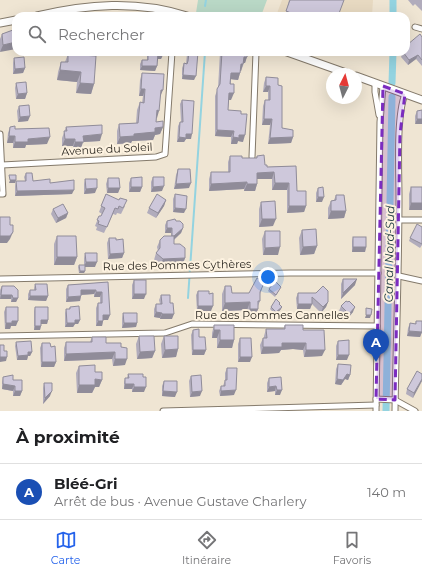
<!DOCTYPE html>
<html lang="fr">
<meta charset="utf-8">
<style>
body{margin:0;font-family:Montserrat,sans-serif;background:#f2f2f2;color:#202124}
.compass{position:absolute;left:326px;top:68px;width:36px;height:36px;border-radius:50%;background:#fff;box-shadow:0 4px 16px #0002;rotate:6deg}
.you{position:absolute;left:268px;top:277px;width:14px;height:14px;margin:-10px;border:3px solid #fff;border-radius:50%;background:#1a73e8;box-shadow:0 0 0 6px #1a73e833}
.badge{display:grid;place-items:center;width:26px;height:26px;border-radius:50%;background:#2563eb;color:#fff;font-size:13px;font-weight:700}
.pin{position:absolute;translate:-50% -33px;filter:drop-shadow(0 1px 2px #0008)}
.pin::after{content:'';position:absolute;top:21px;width:14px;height:12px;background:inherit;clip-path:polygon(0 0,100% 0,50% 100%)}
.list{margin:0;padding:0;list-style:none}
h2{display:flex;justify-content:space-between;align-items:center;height:52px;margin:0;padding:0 16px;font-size:17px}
h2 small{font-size:13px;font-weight:400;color:#757577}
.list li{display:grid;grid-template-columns:26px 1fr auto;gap:12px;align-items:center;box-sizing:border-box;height:56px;padding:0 16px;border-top:1px solid #e0e0e0}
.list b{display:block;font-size:15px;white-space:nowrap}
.list p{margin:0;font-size:13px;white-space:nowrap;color:#757577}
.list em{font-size:13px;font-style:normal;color:#757577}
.icon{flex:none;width:22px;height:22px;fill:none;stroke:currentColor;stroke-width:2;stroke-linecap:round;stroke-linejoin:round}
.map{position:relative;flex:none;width:422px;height:411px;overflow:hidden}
.search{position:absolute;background:#fff;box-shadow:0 4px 16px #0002;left:12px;right:12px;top:12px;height:44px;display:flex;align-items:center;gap:10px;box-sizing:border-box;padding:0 14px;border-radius:12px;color:#757577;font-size:15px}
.sheet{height:108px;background:#fff}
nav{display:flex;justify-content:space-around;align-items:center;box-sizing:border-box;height:56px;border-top:1px solid #e0e0e0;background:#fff;font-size:11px;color:#757577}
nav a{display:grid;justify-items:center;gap:2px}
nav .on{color:#2563eb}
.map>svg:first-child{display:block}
</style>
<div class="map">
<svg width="422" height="411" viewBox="0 0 422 411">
<rect width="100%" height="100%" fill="#efe5d3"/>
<polygon fill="#e7d9c1" points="282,0 373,0 372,16 276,16"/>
<polygon fill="#b9d8c6" points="198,0 267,0 261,16 206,16 196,13"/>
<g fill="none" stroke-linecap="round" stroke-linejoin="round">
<g stroke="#93d3e0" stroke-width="2">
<polyline points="205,6 206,0"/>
<polyline points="188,298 205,52"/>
</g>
<g stroke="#93d3e0" stroke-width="7">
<polyline points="393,16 393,0"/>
<polyline points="392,83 393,52"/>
<polyline points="386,411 392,97"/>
</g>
<defs>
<g id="street">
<polyline points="415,27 422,29"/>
<polyline points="375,84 375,92 379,115"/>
<polyline points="0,134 3,194 0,194"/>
<polyline points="252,157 256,52"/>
<polyline points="2,165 156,157 165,154 172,52"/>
<polyline points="399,220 422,220"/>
<polyline points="399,276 422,281"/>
<polyline points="0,279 290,273 378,273"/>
<polyline points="0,336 165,333 192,324 377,326"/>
<polyline points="376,399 395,400 415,411"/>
<polyline points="163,411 376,405"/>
<polyline points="376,411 380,122 383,86"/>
<path d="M395,411C396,340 399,268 399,197C399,171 396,117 405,94"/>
</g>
<g id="secondary">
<path d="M37,16C87,4 137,0 187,16"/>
<polyline points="0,23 16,20"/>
<polyline points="287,52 349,74"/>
<polyline points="356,76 422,100"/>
</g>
</defs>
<use href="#street" stroke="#847a6b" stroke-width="7"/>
<use href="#secondary" stroke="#847a6b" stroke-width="9"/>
<use href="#street" stroke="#fff" stroke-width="5"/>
<use href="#secondary" stroke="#fff" stroke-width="7"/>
</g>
<g fill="#b1acbc">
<polygon points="289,0 338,16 285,16"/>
<polygon points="408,0 422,0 422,11 415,4 413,6"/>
<polygon points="13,33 0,52 0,39 2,34"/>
<polygon points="422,37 422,66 416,59 408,65 401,57 403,52 406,52 406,48 407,45"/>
<polygon points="148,52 157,53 157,52 163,52 161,59 157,59 157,66 155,71 140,70 140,64 142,60 147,60 147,56"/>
<polygon points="184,52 198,52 194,80 182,79 182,68 184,63 186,64 187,54 184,54"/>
<polygon points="220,52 248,52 245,63 244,63 241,71 240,71 240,73 238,80 231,79 231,100 229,100 228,110 243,142 238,141 237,144 231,144 231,137 215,136 215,96 218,88"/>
<polygon points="68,54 94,84 91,94 76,93 77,82 57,80 58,72 61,62 65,62"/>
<polygon points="14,58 25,68 23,73 13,74 13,63"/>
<polygon points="142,73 160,97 156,122 163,127 160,134 155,135 153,140 132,141 131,143 117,144 117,131 119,124 136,123 137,110 140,102 142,103 143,96 139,96 140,80"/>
<polygon points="266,77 278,85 282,128 293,137 291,143 268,144 270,125 262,125 263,106 265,100 268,100 268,92 263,92 264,83"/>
<polygon points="16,83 27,93 25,99 16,99 15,88"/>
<polygon points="182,100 191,139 186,139 184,142 177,142 178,126 180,122 181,122 180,104"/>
<polygon points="19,106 28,121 18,122 17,111"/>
<polygon points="422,110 415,124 415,116 417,111"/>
<polygon points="10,127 15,129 47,144 26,145 25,148 13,148 13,143 7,143 8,133"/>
<polygon points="66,127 100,141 83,142 81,148 73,149 73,146 62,146 62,138"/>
<polygon points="230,156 242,158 256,158 257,156 265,165 267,167 296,166 297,191 306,206 304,212 287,213 287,190 272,190 272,179 257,179 257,184 255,191 244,191 244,189 209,191 209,179 211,172 228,172 228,162"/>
<polygon points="178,169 189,188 174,189 176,175"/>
<polygon points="26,173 33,181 50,183 72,194 15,196 15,186 16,181 25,181 24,177"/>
<polygon points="153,177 162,191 151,192 151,182"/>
<polygon points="108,178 120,188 118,193 107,193 106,184"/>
<polygon points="131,178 142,187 140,192 129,192 129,183"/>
<polygon points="85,179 95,193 84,194 84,184"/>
<polygon points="411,187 422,187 409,210 409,194"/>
<polygon points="318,188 322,202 316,202 316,193"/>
<polygon points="106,194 125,206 121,214 117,213 116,215 113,214 104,233 96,230 97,227 95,226 99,216 101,216 102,214 99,212"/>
<polygon points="175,194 184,213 173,212 173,199"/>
<polygon points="336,195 346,211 344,218 328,219 328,208 331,201 334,200"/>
<polygon points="166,200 164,206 156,218 147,213 149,208"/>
<polygon points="261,202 273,226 259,227 259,209"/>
<polygon points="53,209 68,213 66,218 56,223 51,214"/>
<polygon points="167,221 176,221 183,228 181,233 174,240 174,244 185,258 182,266 160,266 154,260 156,253 158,251 157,247 160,240 171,236 171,233 165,233 165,225"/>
<polygon points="422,227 422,245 420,248 409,241 410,238"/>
<polygon points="302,230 317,246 314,254 300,255 299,238"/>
<polygon points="265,231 278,255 263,255 262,239"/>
<polygon points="57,236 77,257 74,265 54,265 54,244"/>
<polygon points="353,237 366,247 365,252 352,252 352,241"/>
<polygon points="109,238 116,240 124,253 122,258 108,259 107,243"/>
<polygon points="85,253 95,267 85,267 85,271 84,273 79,273 78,267 79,265 84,265 84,258"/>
<polygon points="343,279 355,285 341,299 341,284"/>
<polygon points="134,280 144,299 132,299 132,285"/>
<polygon points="108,282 108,320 103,320 102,326 96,326 96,308 98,303 100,303 100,297 94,297 94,294 81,295 80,301 66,302 66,289 68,285"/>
<polygon points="35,284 48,296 46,301 28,300 28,294 30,290 34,290 34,288"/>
<polygon points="2,286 18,298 16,302 11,302 11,299 0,299 0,290"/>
<polygon points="225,286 232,293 249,293 262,289 260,294 260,301 258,306 258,309 255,317 247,317 247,310 222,311 222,294"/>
<polygon points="281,287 275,297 268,291 269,289"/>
<polygon points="198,291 211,311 197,311 196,295"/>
<polygon points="298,293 328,302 326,307 321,313 312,304 310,309 297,309 296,298"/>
<polygon points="161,295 170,303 172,319 160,319 160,318 154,317 154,309 156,304 160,304 159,300"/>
<polygon points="280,303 280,305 281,309 276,315 270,309 271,307"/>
<polygon points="341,306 353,312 347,319 339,311"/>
<polygon points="6,307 16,326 11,326 10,329 5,329 4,312"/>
<polygon points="35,307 48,320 47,324 41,324 40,330 34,330 34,311"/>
<polygon points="70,307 80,320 78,324 75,324 73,327 65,327 65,313 66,309 69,309"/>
<polygon points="123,313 137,323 136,327 122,328 122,318"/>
<polygon points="416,321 422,332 420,337 407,336 408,328 410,323 415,324"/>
<polygon points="214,325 234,340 232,348 217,348 217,338 212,338 212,333"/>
<polygon points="285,325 303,330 322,356 304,357 303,350 293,349 281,350 279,353 261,354 260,345 263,338 264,338 264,336 266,329 283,329"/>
<polygon points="193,330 206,350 204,355 192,355 191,335"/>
<polygon points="139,336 155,351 152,358 137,359 136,344"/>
<polygon points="164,336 178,349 176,357 162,358 161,344"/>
<polygon points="92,337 106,343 121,347 125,365 113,366 112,359 64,361 64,348 66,342 90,342"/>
<polygon points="240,338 250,362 238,362 238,344"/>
<polygon points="338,341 347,360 336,360 336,346"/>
<polygon points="16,342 32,352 30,356 28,356 27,360 17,360 15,346"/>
<polygon points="42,343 51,347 56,362 54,367 41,367 40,348"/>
<polygon points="338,364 350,375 348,380 345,379 341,385 335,384 336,369"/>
<polygon points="79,366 95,372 102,380 99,387 95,387 92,393 77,393 76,373"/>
<polygon points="227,368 234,395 220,396 219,391 221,386 223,386 225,380 225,373"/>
<polygon points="128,374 144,392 132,392 132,389 124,389 124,382 125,378 127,378"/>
<polygon points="422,374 413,398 406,394 407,389"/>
<polygon points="191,376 200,396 190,397 189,381"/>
<polygon points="3,377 13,380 22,391 20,396 13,396 13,391 2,389 2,382"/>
<polygon points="281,377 280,395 275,395 275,391 267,392 267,383 269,378"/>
<polygon points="164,381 175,397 162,396 162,386"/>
<polygon points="44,383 50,396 43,404 43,388"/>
</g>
<g fill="#908c99">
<polygon points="16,42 16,49 0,52 3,45"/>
<polygon points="158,54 163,55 161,59 156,59"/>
<polygon points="418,55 416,59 408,65 409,60"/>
<polygon points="244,57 247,57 245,63 242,63"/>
<polygon points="241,64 243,64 241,71 238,71"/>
<polygon points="142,66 157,66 155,71 140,70"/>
<polygon points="25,68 23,73 13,74 15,69"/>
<polygon points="60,70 81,72 77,82 57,80"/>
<polygon points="231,73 240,73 238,80 229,79"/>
<polygon points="183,75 196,76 194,80 182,79"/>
<polygon points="80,83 94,84 91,94 76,93"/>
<polygon points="266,86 270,86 268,92 263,92"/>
<polygon points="141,89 145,89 143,96 139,96"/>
<polygon points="161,90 163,90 160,97"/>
<polygon points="27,93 25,99 16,99 18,94"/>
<polygon points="229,93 234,93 231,100 226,100"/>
<polygon points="157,110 159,111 157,118 154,118"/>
<polygon points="30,116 28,121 18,122 20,117"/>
<polygon points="264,119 272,119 270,125 262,125"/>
<polygon points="417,119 422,119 422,124 415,124"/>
<polygon points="163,127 160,134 155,135 153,140 132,141 131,143 117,144 120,137 155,128"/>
<polygon points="217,130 234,131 231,137 215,136"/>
<polygon points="102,134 100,141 83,142 81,148 73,149 75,142 83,136"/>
<polygon points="186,134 192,134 191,139 186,139 184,142 177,142 179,137"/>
<polygon points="239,135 245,135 243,142 238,141 237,144 231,144 233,137"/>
<polygon points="9,136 15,136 13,143 7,143"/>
<polygon points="50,137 47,144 26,145 25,148 13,148 15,142 28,139"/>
<polygon points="293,137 291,143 268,144 270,138"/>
<polygon points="65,139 75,139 73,146 62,146"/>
<polygon points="274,172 272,179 255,179 257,173"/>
<polygon points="10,180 16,180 15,183 9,183"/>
<polygon points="247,182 244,189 209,191 211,184"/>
<polygon points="191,183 189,188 174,189 176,184"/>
<polygon points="275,183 289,183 287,190 272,190"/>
<polygon points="247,184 257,184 255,191 244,191"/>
<polygon points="164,186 162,191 151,192 153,187"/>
<polygon points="131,187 142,187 140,192 129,192"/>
<polygon points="97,188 95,193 84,194 86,189"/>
<polygon points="108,188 120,188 118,193 107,193"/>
<polygon points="74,190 72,194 15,196 17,191"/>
<polygon points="318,197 324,197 322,202 316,202"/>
<polygon points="166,200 164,206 156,218 158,213"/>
<polygon points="411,203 422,203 422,210 409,210"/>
<polygon points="289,206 306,206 304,212 287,213"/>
<polygon points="175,208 186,209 184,213 173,212"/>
<polygon points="331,211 346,211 344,218 328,219"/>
<polygon points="68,213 66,218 56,223 58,218"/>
<polygon points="262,219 276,219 273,226 259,227"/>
<polygon points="167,228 172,228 171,233 165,233"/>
<polygon points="183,228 181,233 171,242 172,238"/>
<polygon points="13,232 10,239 7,243 0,243 0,236"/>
<polygon points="317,246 314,254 300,255 303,247"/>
<polygon points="280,247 278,255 263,255 265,248"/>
<polygon points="353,247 366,247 365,252 352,252"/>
<polygon points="124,253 122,258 108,259 110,254"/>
<polygon points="57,257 77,257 74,265 54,265"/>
<polygon points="185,258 182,266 160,266 163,259"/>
<polygon points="86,262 97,262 95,267 84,267"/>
<polygon points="80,271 85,271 84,273 79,273"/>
<polygon points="357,279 355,285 341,299 343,293"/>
<polygon points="81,290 96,290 94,294 79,295"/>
<polygon points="96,292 102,292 100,297 94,297"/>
<polygon points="134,294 146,294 144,299 132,299"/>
<polygon points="1,295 12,295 11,299 0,299"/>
<polygon points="30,296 48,296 46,301 28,300"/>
<polygon points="81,296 80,301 66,302 68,297"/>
<polygon points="13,298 18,298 16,302 11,302"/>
<polygon points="250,302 247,310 222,311 225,303"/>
<polygon points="328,302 326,307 321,313 323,307"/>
<polygon points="298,304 312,304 310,309 297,309"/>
<polygon points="198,306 213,306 211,311 197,311"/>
<polygon points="282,307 281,309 276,315 276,312"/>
<polygon points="355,307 353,312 347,319 349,314"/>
<polygon points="250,309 258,309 255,317 247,317"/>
<polygon points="156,312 162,313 160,318 154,317"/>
<polygon points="162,314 174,314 172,319 160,319"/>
<polygon points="103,315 110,315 108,320 102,320"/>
<polygon points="366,315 371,315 370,318 365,318"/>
<polygon points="41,320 48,320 47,324 40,324"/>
<polygon points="75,320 80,320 78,324 75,324 73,327 65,327 67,323"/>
<polygon points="12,321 18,321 16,326 11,326 10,329 5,329 6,323"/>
<polygon points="98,321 103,321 102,326 96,326"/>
<polygon points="124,323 137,323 136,327 122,328"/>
<polygon points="35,326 41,326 40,330 34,330"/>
<polygon points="214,330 220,330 217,338 212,338"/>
<polygon points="409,331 422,332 420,337 407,336"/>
<polygon points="220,340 234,340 232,348 217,348"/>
<polygon points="282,343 306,343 303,350 293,349 281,350 279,353 261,354 263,347"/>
<polygon points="178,349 176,357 162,358 165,350"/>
<polygon points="193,350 206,350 204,355 192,355"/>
<polygon points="306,350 325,350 322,356 304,357"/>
<polygon points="155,351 152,358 137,359 140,352"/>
<polygon points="28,352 32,352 30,356 28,356 27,360 17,360 18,356"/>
<polygon points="115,352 112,359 64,361 66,354"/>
<polygon points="338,355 349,355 347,360 336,360"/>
<polygon points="0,357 7,357 6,361 0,362"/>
<polygon points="240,357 252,357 250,362 238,362"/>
<polygon points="115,359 127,359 125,365 113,366"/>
<polygon points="42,362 56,362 54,367 41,367"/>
<polygon points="347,374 350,375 348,380 345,379 341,385 335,384 337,379"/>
<polygon points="95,379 102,380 99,387 95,387 92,393 77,393 79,385"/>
<polygon points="422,379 422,381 413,398 414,393"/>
<polygon points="3,384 15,386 13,391 2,389"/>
<polygon points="125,384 134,384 132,389 124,389"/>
<polygon points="276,386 275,391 267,392 269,387"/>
<polygon points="134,387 146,387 144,392 132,392"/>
<polygon points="236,390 234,395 220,396 221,391"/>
<polygon points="277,390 282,390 280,395 275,395"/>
<polygon points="15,391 22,391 20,396 13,396"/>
<polygon points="52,391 50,396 43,404 45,398"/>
<polygon points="163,391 177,392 175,397 162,396"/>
<polygon points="202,391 200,396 190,397 192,392"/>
</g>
<g fill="#cec8db" stroke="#908c99">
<polygon points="290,0 344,0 338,16 294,16 290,15 291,13 286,11"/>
<polygon points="13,30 13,33 16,33 16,42 3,45 2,34"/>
<polygon points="420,34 422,37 422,60 418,55 409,60 403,52 406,52 406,50 409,47 407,45"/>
<polygon points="148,52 158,53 157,66 142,66 142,60 148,60"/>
<polygon points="158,52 163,52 163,55 158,54"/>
<polygon points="189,52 198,52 196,76 183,75 184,63 187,64 188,61"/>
<polygon points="222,52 248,52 247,57 244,57 243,64 241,64 240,73 231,73 230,84 234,84 234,93 229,93 228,110 241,111 241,114 247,114 245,135 239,135 239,138 233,137 234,131 217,130 217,89 220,84"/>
<polygon points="68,54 96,56 94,84 80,83 81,72 60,70 61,62 68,62"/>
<polygon points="24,57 25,68 15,69 14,58"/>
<polygon points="142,73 164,74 163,90 161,90 159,111 157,110 156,122 163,121 163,127 155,128 155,132 134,134 134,136 120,137 119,124 138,123 140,102 144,103 145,89 141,89"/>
<polygon points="266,77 278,78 278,85 282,86 282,128 293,130 293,137 270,138 272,119 264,119 265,100 270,100 270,86 266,86"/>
<polygon points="26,82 27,93 18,94 16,83"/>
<polygon points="182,100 194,101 192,134 186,134 186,138 179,137 180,122 183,122"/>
<polygon points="29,105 30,116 20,117 19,106"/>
<polygon points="422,110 422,119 417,119 417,111"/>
<polygon points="102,125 102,134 83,136 84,142 75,142 75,139 65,139 64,131 67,131 66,127"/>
<polygon points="15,126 15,129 49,128 50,137 28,139 28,142 15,142 15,136 9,136 10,127"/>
<polygon points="264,155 265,165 267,165 267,167 296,166 297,191 306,191 306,206 289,206 289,183 275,183 274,172 257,173 257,184 247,184 247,182 211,184 211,172 230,172 230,156 242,156 242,158 257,158 257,156"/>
<polygon points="178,169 190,169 191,183 176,184"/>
<polygon points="26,173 32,173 33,181 50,179 50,183 74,180 74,190 17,191 16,181 26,181"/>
<polygon points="9,175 16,175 16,180 10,180"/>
<polygon points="142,177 142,187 131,187 131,178"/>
<polygon points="153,177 164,177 164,186 153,187"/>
<polygon points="108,178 119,178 120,188 108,188"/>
<polygon points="85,179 97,179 97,188 86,189"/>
<polygon points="323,187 324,197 318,197 318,188"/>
<rect x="411" y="187" width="11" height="16"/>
<polygon points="106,194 119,200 120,198 127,200 123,208 119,206 118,209 115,208 107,227 98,224 99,221 97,220 99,216 101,216 105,208 101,206"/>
<polygon points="157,194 166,200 158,213 149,208"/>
<polygon points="175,194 187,196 186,209 175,208"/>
<polygon points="336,195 344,195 346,211 331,211 331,201 336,200"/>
<polygon points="275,201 276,219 262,219 261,202"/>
<polygon points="63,204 68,213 58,218 53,209"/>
<polygon points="0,217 10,217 10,225 13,225 13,232 10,236 0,236"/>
<polygon points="175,219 176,221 180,221 183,224 183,228 174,236 172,236 172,228 167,228 167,221"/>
<polygon points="417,224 422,227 422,244 410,238"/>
<polygon points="316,229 317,246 303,247 302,230"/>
<polygon points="265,231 280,231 280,247 265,248"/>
<polygon points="57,236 76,236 77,257 57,257"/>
<polygon points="164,236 174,236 174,244 180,244 185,248 185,258 163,259 156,253 160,248 160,240"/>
<rect x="353" y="237" width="13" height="10"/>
<polygon points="109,238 116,238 116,240 123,239 124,253 110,254"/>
<polygon points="85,253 97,253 97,262 86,262"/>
<polygon points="79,265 85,265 85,271 80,271"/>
<polygon points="257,278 265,281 260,292 260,301 258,301 258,309 250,309 250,302 225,303 225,286 231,286 232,293 249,293"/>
<polygon points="343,279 357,279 343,293"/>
<rect x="134" y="280" width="12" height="14"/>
<polygon points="275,281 281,287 276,295 269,289"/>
<polygon points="108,282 110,315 103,315 103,321 98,321 98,303 102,303 102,292 96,292 96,290 81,290 81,296 68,297 68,285"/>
<polygon points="35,284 47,284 48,296 30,296 30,290 36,290"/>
<polygon points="2,286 14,286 18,290 18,298 13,298 12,295 1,295"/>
<polygon points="323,286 328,291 328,302 323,307 312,297 312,304 298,304 298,293 316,293"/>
<polygon points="198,291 209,291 209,294 213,293 213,306 198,306"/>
<polygon points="161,295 170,295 170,303 173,303 174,314 162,314 162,313 156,312 156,304 162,304"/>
<polygon points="276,299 280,303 279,304 282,307 276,312 271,307"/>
<polygon points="346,301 348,302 349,301 355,307 349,314 341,306"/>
<polygon points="79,306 80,320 75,320 75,323 67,323 66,309 70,309 70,307"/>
<polygon points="6,307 18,307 18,321 12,321 12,323 6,323"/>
<polygon points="35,307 48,307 48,320 41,320 41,326 35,326"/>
<polygon points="366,308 372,309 371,315 366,315"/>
<polygon points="123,313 137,313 137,323 124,323"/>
<polygon points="416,321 422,321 422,332 409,331 410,323 416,324"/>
<polygon points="214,325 234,325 234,340 220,340 220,330 214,330"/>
<polygon points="285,325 303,325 303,330 324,330 325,350 306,350 306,343 282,343 282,347 263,347 263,338 267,338 266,329 285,329"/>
<polygon points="199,329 199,337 205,337 206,350 193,350 193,330"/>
<polygon points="139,336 154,336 155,351 140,352"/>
<polygon points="164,336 178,336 178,349 165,350"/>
<polygon points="92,337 106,337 106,343 121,343 121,347 127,348 127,359 115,359 115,352 66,354 66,342 92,342"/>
<polygon points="240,338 251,338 252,357 240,357"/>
<polygon points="349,340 349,355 338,355 338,341"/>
<polygon points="31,341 32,352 28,352 28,355 18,356 16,342"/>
<polygon points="42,343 50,343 51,347 55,346 56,362 42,362"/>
<polygon points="0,345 4,345 4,351 7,351 7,357 0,357"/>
<polygon points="338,364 351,365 350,375 347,374 343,380 337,379"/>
<polygon points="95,365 95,372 102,372 102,380 95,379 95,385 79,385 79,366"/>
<polygon points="227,368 237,368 236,390 221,391 221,386 225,386 225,380 227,380"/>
<polygon points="417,371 422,374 422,379 414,393 407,389"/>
<polygon points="128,374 143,374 143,377 146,377 146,387 134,387 134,384 125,384 125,378 129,378"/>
<polygon points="13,375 13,380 22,380 22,391 15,391 15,386 3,384 3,377"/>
<polygon points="201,375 202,391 192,392 191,376"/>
<polygon points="281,377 282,390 277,390 276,386 269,387 269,378"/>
<polygon points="164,381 177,381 177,392 163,391"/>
<polygon points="44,383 52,383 52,391 45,398"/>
</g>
<path fill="#7b2cbf" fill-opacity="0.2" stroke="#7b2cbf" stroke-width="3" stroke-dasharray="8 5" stroke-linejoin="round" d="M383,86L405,94L400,134L395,400L376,399Z"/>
<g text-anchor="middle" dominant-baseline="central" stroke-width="4" stroke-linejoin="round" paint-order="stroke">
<g font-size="11" fill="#2a261f" stroke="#fdf2e0">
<text transform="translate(107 149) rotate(-3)">Avenue du Soleil</text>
<text transform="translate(177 265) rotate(-1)">Rue des Pommes Cythères</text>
<text x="272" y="315">Rue des Pommes Cannelles</text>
</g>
<g font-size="12" font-style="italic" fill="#18383e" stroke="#fdf2e0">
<text transform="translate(389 254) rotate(-89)">Canal Nord-Sud</text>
</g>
</g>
</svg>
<svg class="compass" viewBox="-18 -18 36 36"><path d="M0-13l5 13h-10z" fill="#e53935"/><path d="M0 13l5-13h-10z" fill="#757577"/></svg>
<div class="you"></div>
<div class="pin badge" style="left:376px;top:362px;background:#1a4fb4">A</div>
<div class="search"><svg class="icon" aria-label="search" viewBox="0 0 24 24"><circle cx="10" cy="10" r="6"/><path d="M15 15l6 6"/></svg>Rechercher</div>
</div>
<section class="sheet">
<h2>À proximité<small></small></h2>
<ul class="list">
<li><span class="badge" style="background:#1a4fb4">A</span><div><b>Bléé-Gri</b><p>Arrêt de bus · Avenue Gustave Charlery</p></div><em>140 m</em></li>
</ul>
</section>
<nav>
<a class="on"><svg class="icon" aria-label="map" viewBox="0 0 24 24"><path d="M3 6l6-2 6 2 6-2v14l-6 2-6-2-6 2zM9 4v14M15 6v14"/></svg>Carte</a>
<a><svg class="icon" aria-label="directions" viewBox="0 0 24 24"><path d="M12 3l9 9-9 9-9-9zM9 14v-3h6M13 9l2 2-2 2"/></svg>Itinéraire</a>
<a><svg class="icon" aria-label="saved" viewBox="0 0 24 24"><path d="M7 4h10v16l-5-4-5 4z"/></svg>Favoris</a>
</nav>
